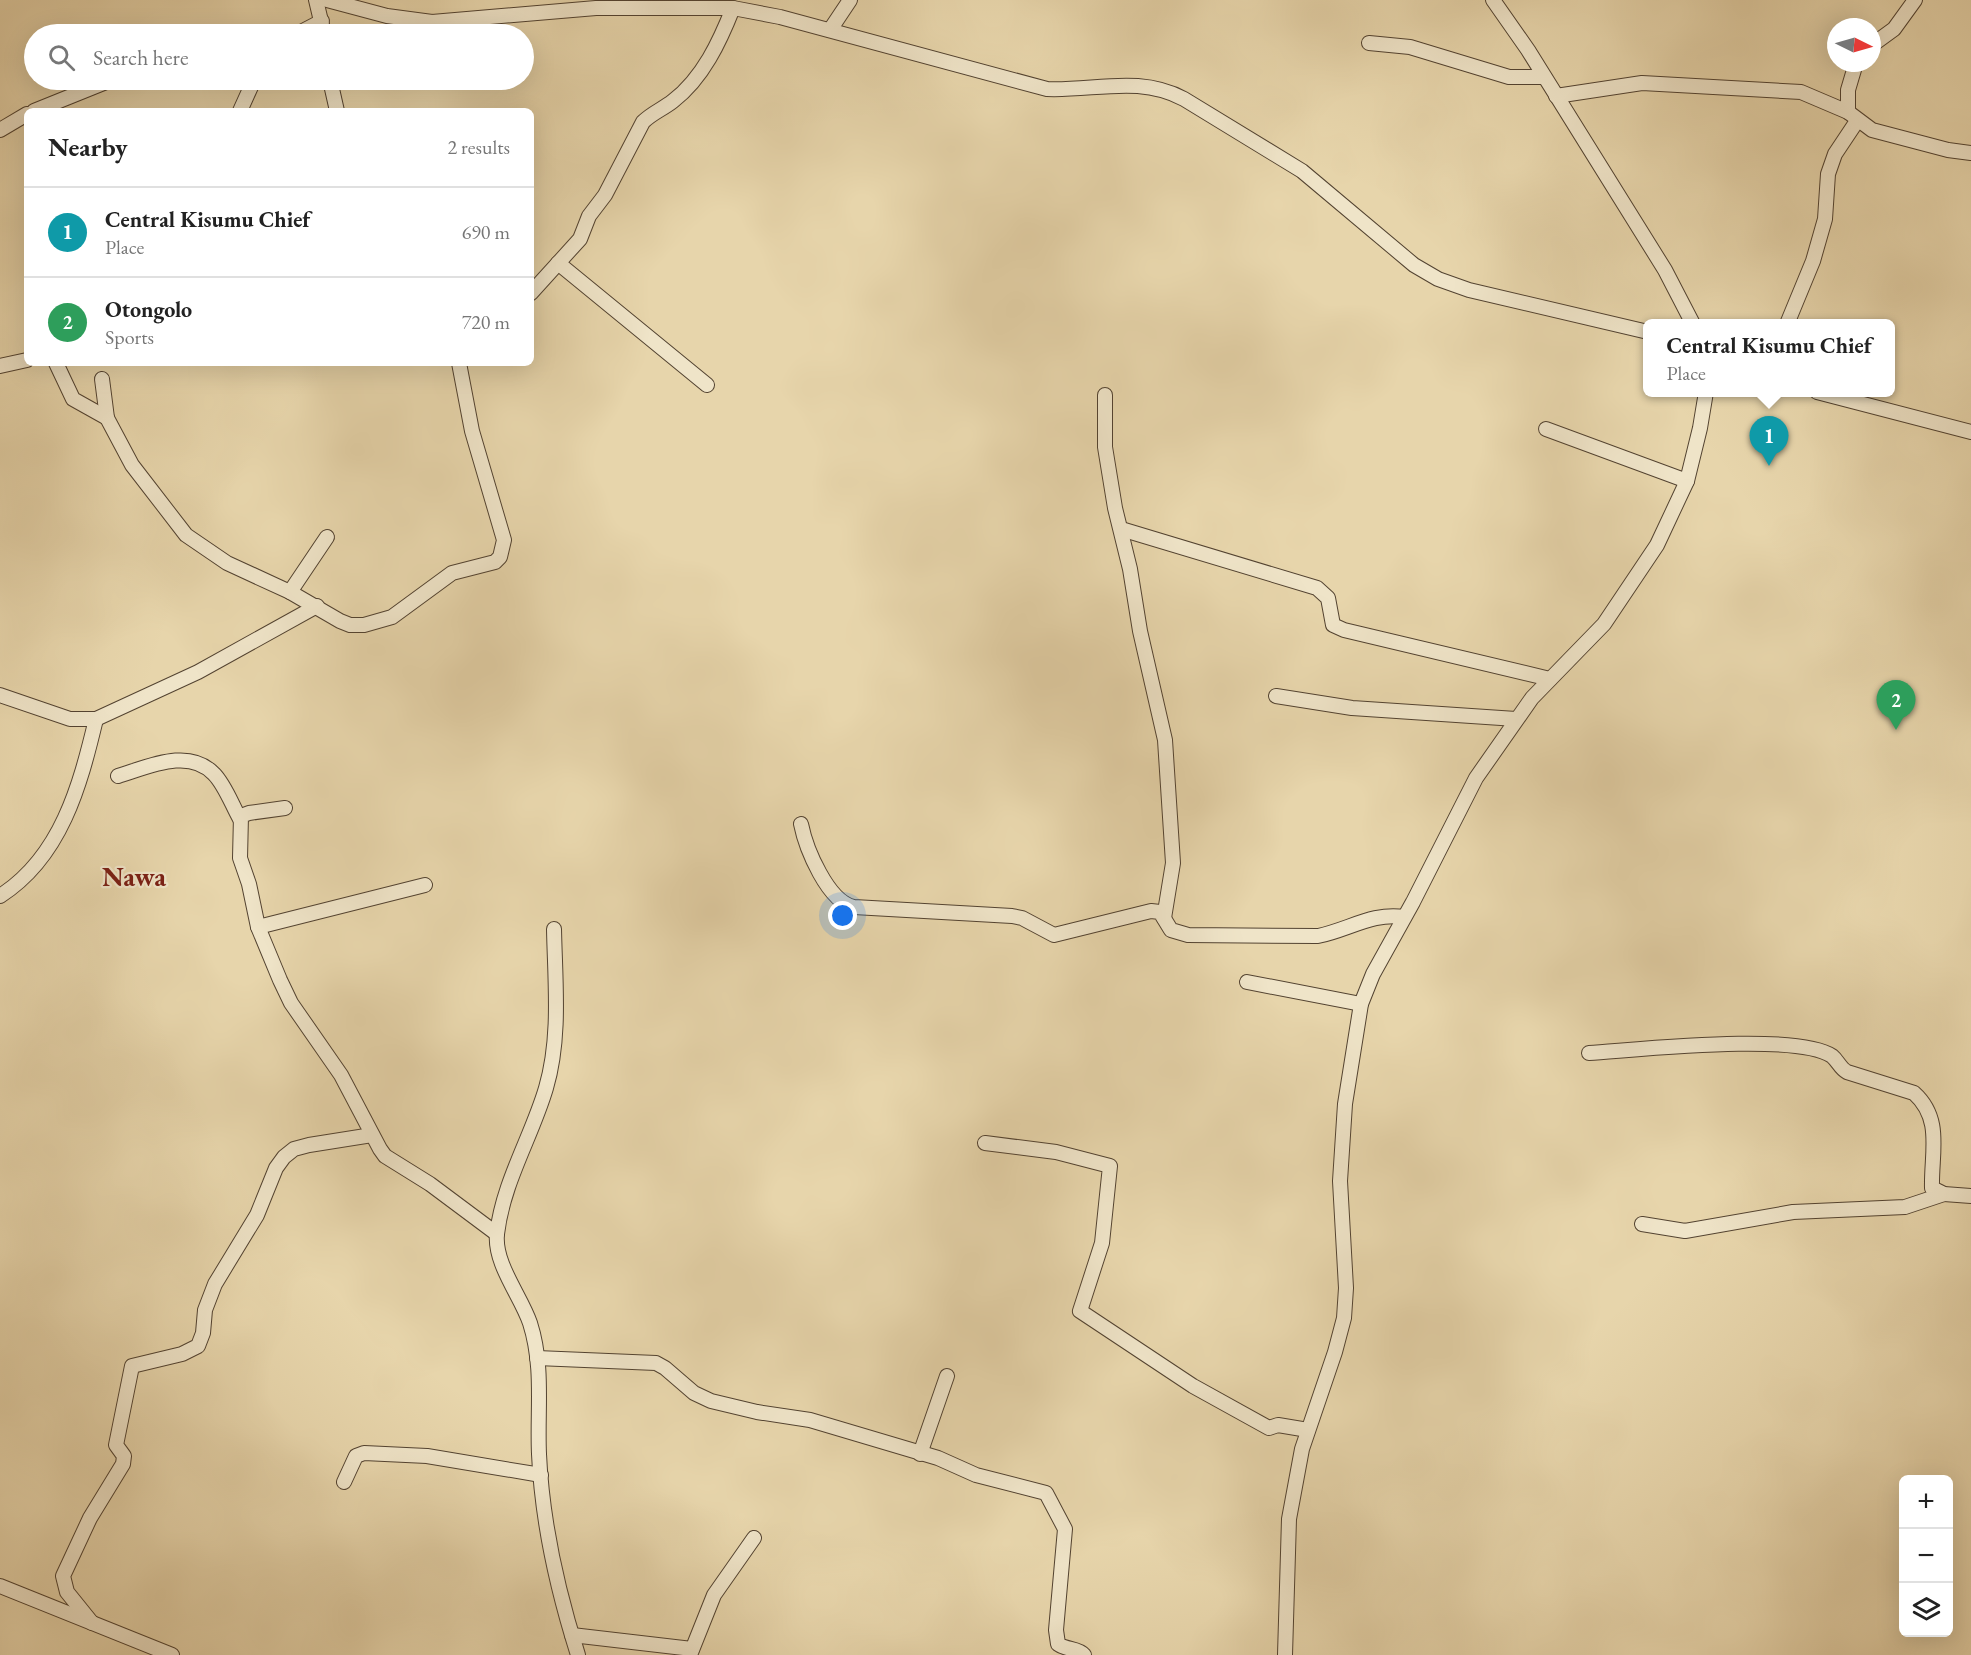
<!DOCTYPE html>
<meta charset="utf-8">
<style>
body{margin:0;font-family:"EB Garamond",serif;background:#f2f2f2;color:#222}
.controls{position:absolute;right:18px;bottom:18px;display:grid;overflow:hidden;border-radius:9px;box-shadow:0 6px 24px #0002}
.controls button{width:54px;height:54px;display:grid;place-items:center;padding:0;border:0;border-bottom:2px solid #e0e0e0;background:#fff;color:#222;font:30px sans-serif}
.compass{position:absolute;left:1827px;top:18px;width:54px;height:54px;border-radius:50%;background:#fff;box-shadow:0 6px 24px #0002;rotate:95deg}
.you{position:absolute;left:843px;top:916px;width:21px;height:21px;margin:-15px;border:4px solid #fff;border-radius:50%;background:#1a73e8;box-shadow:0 0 0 9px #1a73e833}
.badge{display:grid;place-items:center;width:39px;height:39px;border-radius:50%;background:#db2777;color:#fff;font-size:20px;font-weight:700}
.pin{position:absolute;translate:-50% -50px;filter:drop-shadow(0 2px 3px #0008)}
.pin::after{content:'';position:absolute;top:32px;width:21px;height:18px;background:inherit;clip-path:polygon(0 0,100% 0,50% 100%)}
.popup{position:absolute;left:1643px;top:319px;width:252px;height:78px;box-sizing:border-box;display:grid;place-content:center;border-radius:9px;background:#fff;filter:drop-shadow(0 2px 4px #0005);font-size:20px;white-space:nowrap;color:#767676}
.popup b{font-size:22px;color:#222}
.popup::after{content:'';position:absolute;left:50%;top:100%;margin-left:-12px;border:12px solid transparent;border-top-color:#fff}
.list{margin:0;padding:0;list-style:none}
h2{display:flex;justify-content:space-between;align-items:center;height:78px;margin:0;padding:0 24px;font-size:26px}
h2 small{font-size:20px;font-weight:400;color:#767676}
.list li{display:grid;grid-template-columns:39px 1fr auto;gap:18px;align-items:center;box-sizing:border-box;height:90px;padding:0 24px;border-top:2px solid #e0e0e0}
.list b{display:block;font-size:22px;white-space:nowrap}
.list p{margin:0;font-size:20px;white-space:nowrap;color:#767676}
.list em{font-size:20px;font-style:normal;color:#767676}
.icon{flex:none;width:33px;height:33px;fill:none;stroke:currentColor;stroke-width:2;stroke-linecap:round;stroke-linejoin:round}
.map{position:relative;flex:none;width:1971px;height:1655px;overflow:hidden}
.search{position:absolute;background:#fff;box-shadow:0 6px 24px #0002;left:24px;top:24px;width:510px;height:66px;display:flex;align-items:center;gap:15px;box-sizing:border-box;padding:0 21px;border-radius:33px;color:#767676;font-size:22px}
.panel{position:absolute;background:#fff;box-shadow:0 6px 24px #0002;left:24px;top:108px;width:510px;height:258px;border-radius:9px}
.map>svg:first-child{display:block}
</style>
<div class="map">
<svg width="1971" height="1655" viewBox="0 0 1971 1655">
<rect width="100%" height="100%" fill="#e7d5ab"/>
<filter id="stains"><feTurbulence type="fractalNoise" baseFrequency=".00333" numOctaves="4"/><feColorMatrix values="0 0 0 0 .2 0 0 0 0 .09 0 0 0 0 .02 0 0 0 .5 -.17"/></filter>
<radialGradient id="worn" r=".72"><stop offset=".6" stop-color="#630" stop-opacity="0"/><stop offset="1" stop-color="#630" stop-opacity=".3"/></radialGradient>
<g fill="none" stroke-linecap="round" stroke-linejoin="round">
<defs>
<g id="minor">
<polyline points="316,0 324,34"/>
<path d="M327,0L387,16L432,22L596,8H733L780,17L1047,89C1095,91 1139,75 1184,99L1302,171L1414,265L1438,279L1469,290L1648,332"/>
<polyline points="1493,0 1528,50 1665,270 1693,324"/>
<polyline points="830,30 850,0"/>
<polyline points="297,34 322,21"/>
<polyline points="1369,43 1410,47 1509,77 1544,77"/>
<polyline points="1872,45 1894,29 1915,0"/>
<polyline points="330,80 337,111"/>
<polyline points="1556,96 1642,83 1801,92 1848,112 1872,130 1948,150 1971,153"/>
<polyline points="34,111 111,80"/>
<polyline points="240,111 254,80"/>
<polyline points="1848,112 1848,90 1856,63"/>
<polyline points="0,130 27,114"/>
<polyline points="558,263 707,385"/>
<path d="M531,293L580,239L589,216L605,195L643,122C652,113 663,109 673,101C703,78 720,41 733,8"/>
<polyline points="1787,324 1813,261 1825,219 1828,174 1835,154 1857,121"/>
<polyline points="56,363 73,399 107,418 132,465 186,535 227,563 290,592 340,621 350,625 364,625 392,617 452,573 495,562 500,557 504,540 472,431 459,363"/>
<polyline points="0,366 27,360"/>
<polyline points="102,379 107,418"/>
<polyline points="1817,392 1971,432"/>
<polyline points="1105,395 1105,447 1115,508 1130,569 1140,631 1165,740 1173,863 1164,918"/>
<polyline points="1546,429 1687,481"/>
<polyline points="1121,529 1317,588 1328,598 1333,625 1344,630 1550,679"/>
<polyline points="290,592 327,537"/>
<polyline points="0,695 70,719 96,719 198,672 317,606"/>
<polyline points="1276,696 1352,708 1516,719"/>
<path d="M118,776C148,767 189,747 214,774C225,785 232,805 240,819"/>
<polyline points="285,808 249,813 241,816 240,858 249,884 258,927 280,980 291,1003 341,1075 380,1149 385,1156 430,1184 497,1234"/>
<path d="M801,824C806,849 828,902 854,907L1012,916L1022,918L1054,935L1151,911L1160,912L1171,930L1188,935L1318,936C1348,930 1373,912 1404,917"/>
<path d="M0,896C61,857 80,786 96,719"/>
<polyline points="258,927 425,885"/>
<path d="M554,929C555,981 561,1037 546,1088C532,1136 503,1182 497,1234C494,1264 521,1296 530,1323C544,1367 537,1410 539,1454C542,1521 558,1592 578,1655"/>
<polyline points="1247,982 1361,1004"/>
<path d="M1589,1053C1637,1050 1796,1032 1832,1056C1838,1061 1840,1068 1847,1072L1914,1093C1943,1119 1931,1153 1932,1188L1944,1194L1971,1196"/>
<polyline points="985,1143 1056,1152 1110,1166 1102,1243 1080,1311 1193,1386 1269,1428 1278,1425 1308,1430"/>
<polyline points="1642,1224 1685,1231 1793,1212 1905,1207 1944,1194"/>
<path d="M537,1358L656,1363L665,1368L694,1393L711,1401L757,1412L810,1420L938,1458L976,1475L1046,1493L1065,1529L1056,1630L1058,1644C1066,1650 1078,1648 1084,1655"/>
<polyline points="920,1454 947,1376"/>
<polyline points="344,1482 356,1456 364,1453 427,1456 541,1475"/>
<polyline points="0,1586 172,1655"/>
<polyline points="92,1623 67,1592 63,1576 90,1518 123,1464 124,1456 116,1445 132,1366 182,1354 198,1346 203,1333 205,1310 215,1284 257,1215 276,1168 284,1157 294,1149 309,1145 372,1135"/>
<polyline points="572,1635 692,1649"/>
<polyline points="690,1655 714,1595 754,1538"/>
<polyline points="1285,1655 1289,1519 1302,1449 1335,1352 1344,1318 1346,1288 1340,1181 1345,1104 1361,1004 1373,974 1413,902 1476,778 1532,698 1604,624 1657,545 1687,481 1700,428 1706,392"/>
</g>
</defs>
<use href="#minor" stroke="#534331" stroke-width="16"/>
<use href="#minor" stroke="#efe4c8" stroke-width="14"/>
</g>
<g text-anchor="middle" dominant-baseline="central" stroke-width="4.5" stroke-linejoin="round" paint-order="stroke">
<g font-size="27" font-weight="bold" fill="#7a1f14" stroke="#efe4c8">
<text x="134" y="876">Nawa</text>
</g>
</g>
<rect width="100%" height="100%" filter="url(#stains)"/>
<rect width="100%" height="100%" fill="url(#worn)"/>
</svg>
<div class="controls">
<button>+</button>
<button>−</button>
<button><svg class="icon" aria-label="layers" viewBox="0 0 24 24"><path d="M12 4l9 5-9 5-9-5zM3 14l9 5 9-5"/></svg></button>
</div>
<svg class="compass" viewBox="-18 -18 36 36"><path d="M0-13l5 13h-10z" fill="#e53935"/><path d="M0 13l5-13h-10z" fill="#767676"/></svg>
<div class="you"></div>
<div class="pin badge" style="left:1769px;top:466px;background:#0f9aa8">1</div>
<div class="popup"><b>Central Kisumu Chief</b>Place</div>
<div class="pin badge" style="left:1896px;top:730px;background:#2e9e5b">2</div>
<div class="search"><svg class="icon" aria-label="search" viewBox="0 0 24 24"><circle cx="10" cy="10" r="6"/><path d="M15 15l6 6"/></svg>Search here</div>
<section class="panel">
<h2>Nearby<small>2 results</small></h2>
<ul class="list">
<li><span class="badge" style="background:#0f9aa8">1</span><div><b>Central Kisumu Chief</b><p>Place</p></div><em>690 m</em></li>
<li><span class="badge" style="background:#2e9e5b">2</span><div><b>Otongolo</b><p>Sports</p></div><em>720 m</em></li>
</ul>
</section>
</div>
